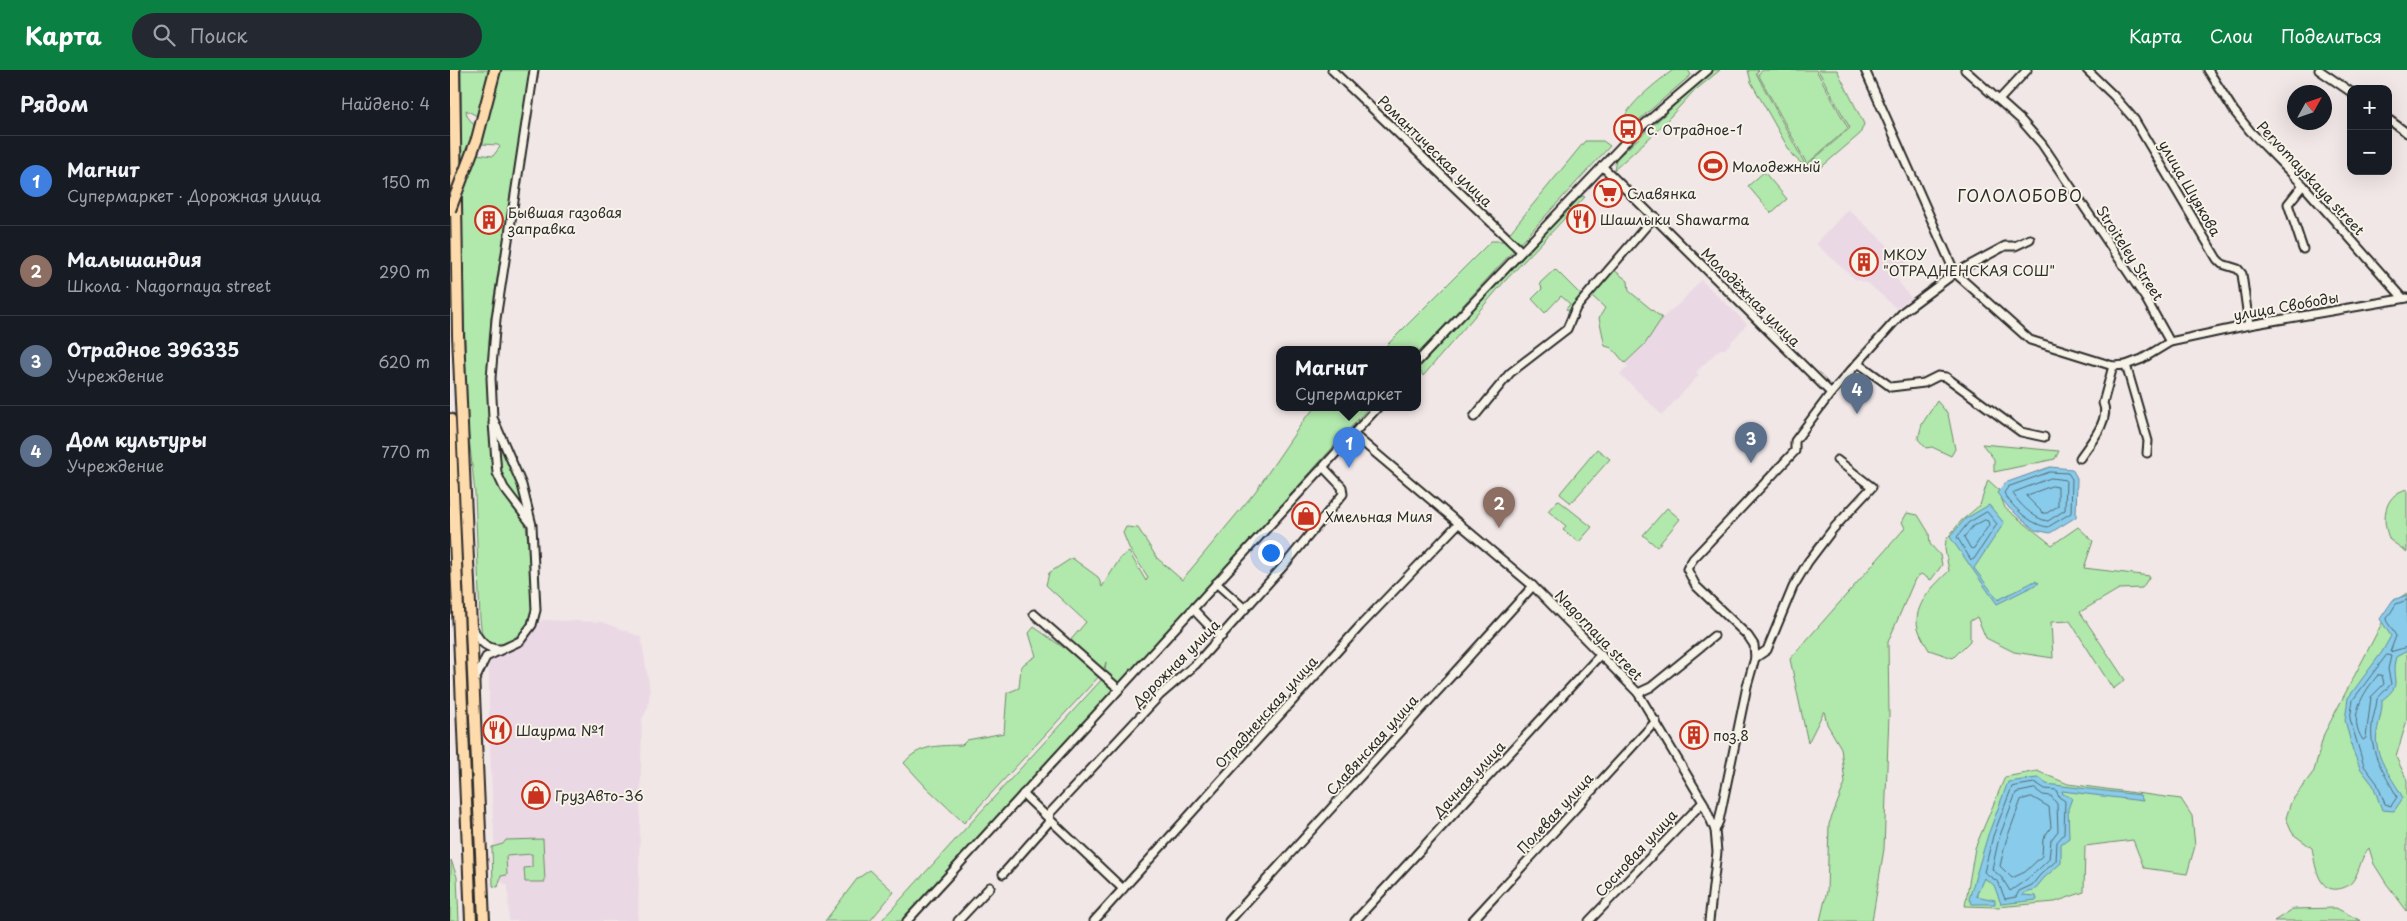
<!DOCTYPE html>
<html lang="ru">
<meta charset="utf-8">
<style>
body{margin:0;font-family:"Playpen Sans",sans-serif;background:#242831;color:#f1f3f6}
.controls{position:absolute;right:15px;top:15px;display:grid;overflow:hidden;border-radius:10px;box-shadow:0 5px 20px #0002}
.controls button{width:45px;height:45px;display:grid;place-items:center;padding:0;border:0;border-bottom:1px solid #363941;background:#171b24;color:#f1f3f6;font:25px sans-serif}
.compass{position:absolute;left:1837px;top:15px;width:45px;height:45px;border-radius:50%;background:#171b24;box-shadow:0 5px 20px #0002;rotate:50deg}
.you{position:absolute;left:820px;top:482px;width:18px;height:18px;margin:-12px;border:4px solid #fff;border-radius:50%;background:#1a73e8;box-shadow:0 0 0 8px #1a73e833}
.badge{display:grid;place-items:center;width:32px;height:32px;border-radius:50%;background:#0b8043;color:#fff;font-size:16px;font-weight:700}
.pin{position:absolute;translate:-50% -41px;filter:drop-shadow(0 1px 2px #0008)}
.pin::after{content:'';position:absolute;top:26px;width:18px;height:15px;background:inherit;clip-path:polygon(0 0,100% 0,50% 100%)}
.popup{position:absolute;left:826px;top:276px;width:145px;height:65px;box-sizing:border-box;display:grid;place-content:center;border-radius:10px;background:#171b24;filter:drop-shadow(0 1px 4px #0005);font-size:16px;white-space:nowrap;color:#9ea1a6}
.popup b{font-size:19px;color:#f1f3f6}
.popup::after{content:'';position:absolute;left:50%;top:100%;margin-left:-10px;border:10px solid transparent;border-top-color:#171b24}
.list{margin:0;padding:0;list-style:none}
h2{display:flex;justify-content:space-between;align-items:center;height:65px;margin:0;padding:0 20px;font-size:21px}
h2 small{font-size:16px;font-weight:400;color:#9ea1a6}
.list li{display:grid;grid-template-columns:32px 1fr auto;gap:15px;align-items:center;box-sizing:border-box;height:90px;padding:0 20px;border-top:1px solid #363941}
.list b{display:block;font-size:19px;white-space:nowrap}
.list p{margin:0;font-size:16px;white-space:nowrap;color:#9ea1a6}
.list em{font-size:16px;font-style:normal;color:#9ea1a6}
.icon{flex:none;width:28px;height:28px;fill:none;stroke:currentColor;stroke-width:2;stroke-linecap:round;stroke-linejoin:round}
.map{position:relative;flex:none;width:1957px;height:851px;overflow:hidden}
header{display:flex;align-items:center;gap:30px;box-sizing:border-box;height:70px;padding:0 25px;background:#0b8043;color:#fff}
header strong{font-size:24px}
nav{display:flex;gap:28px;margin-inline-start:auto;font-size:18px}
.search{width:350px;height:45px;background:#242831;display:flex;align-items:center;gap:12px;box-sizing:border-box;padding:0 18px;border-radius:28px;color:#9ea1a6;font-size:19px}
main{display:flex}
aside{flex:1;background:#171b24}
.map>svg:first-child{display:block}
</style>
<header>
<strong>Карта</strong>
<div class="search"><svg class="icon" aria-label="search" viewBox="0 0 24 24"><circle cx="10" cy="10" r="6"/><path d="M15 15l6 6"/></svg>Поиск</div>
<nav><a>Карта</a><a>Слои</a><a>Поделиться</a></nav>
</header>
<main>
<aside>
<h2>Рядом<small>Найдено: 4</small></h2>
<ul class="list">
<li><span class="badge" style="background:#3f7fe0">1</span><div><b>Магнит</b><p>Супермаркет · Дорожная улица</p></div><em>150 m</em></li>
<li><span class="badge" style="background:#8d6e63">2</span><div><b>Малышандия</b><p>Школа · Nagornaya street</p></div><em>290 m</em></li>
<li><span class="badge" style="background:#5c6f8a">3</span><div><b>Отрадное 396335</b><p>Учреждение</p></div><em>620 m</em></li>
<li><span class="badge" style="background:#5c6f8a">4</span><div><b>Дом культуры</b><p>Учреждение</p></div><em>770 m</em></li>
</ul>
</aside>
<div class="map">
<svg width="1957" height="851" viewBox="0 0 1957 851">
<rect width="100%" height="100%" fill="#f1e7e6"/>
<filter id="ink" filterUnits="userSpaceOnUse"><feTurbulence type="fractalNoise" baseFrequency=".02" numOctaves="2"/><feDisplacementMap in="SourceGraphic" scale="10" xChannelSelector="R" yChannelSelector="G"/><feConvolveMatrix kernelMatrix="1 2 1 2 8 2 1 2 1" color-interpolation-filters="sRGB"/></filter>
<g filter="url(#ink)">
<g fill="#ead8e4">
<polygon points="1398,139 1457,193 1444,205 1461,228 1446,238 1419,214 1405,209 1366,174"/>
<polygon points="1251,210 1297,254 1275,279 1270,279 1246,302 1249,305 1212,345 1170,304 1178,297 1175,293 1195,274 1212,248 1231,232"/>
<polygon points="92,550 153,552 191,567 200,621 198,637 192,649 188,851 59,851 58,815 46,810 39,656 39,594 41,589 48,585 58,582 71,575"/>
</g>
<g fill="#b1e8ab" stroke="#6e8a6b">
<polygon points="11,0 39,0 27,46 16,40 17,46 24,55 26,84 43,86 50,77 48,75 32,74 50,0 81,0 41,246 38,314 43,399 45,407 76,456 81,495 82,537 76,557 59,573 50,576 43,575 35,570 32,565 30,549 25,423 18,358 12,185"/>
<path d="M1223,0H1238L1241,5L1182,56L1172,52C1179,33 1207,12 1223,0Z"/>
<polygon points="1263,0 1270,0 1242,23 1207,61 1164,100 1166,89"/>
<polygon points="1298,0 1309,0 1306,3 1356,96 1400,58 1368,0 1387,0 1414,54 1410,64 1368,100 1359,100 1342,85 1301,12"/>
<polygon points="1313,0 1366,0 1398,58 1357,94 1308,4"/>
<polygon points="1135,71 1153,71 1160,76 968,284 968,279 933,279 1041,171 1053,171"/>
<polygon points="1314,102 1337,129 1321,143 1298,116"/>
<polygon points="1128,125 1135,127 1054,212 973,306 969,298"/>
<polygon points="1105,199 1133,227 1120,242 1116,239 1120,234 1111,226 1095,243 1082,229 1092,219 1090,213"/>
<polygon points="1163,199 1178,211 1179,221 1212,248 1195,274 1175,293 1162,278 1155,276 1149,248 1155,238 1142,226"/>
<polygon points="1487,331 1498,344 1505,379 1501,386 1482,377 1476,378 1468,369 1472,354"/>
<path d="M867,337H919L806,463L451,851H431L654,607L656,592L653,602L514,753L476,717L454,693C469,674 490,676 512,675L517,670L554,663L557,623L569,618L571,596L586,586L579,563L584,557L614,578L636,552L596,515L599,503L622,488L648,507L652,517L671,487L679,482L696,511L698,507L680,480L673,463L676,457L688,458L707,488L732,510L805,422L856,347Z"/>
<polygon points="48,370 63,401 77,445 56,416 50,402"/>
<polygon points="1532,374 1609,381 1605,389 1544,402 1544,389"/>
<polygon points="1147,379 1160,389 1121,433 1110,424 1111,422"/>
<path d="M1538,410L1548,419L1555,438L1602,475L1628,457L1643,471L1634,498L1700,506L1692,518L1669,519L1630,542L1675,610L1663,619L1620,551L1601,552L1603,588L1564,582L1536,568L1527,547L1520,551V571L1503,588L1479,580C1475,573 1470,565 1468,558C1462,536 1484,515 1499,501L1495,479L1496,470L1511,451L1530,435Z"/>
<path d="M1957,419V482L1940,470C1931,451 1933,425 1957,419Z"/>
<polygon points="1108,430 1142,457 1129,472 1113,460 1116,456 1098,441"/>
<polygon points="1217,438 1230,449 1207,477 1193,465"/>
<polygon points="1457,443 1468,445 1479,463 1480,474 1490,485 1492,495 1481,510 1471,504 1465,509 1438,572 1439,644 1434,779 1422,851 1370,851 1377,821 1379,754 1395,713 1391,678 1377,654 1374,641 1358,673 1340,589 1455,458 1452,452"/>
<path d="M1957,523V650L1946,687L1957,710V841L1936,813L1924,794L1919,778C1911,786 1910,800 1904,809C1901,815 1895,818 1888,819C1867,822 1865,792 1862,778L1843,764L1836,748L1841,732L1864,701L1874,664L1943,532Z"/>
<polygon points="1587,701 1618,714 1731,729 1742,746 1745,776 1737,804 1694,798 1683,770 1635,776 1634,822 1605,832 1547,837 1515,836 1525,778 1555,707"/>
<polygon points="93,769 95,812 75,812 74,798 82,797 82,784 56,786 57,805 51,806 48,817 43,816 42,777 53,774 56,770"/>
<polygon points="1,790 7,807 9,851 0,851"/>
<polygon points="420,800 444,822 420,851 375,851 407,809"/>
<polygon points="1886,838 1911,851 1824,851 1843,839"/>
</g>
<g fill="#89cbea" stroke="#638b9e">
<polygon points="1600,397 1622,399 1627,408 1626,447 1600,463 1585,460 1559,438 1547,423 1555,413"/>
<polygon points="1539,435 1554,453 1524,498 1548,530 1585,511 1589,513 1547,534 1500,467 1515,449"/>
<path d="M1957,525V581L1946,587C1939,611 1955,613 1932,630C1933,646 1924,660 1927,676C1930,695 1945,712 1953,728L1944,741L1932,740L1923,715L1910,698L1903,681L1895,650L1898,628L1932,582L1941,566L1930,549L1943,530Z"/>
<polygon points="1587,708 1592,709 1596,714 1690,725 1693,731 1612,721 1613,724 1622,728 1618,739 1619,768 1611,774 1611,793 1594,808 1584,820 1578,821 1572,825 1586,826 1587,830 1551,834 1544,815 1534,808 1526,826 1545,830 1545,834 1522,834 1519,829 1538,765 1558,712"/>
</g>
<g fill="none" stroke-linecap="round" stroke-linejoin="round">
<g stroke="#516b77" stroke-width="1">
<path d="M1600,402L1618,403L1622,409L1621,443L1598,457C1581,455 1563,438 1554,423L1558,417Z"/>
<path d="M1601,408L1616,410L1615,440L1598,451C1586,450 1568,434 1563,423Z"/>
<polygon points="1602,416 1608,417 1608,436 1597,443 1593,443 1576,426"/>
<polygon points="1537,442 1547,454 1524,489 1521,490 1507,467 1518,453"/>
<polygon points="1535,450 1538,451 1539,455 1524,478 1521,479 1514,467 1522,457"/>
<polyline points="1957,530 1946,534 1936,550 1946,566 1940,582 1957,577"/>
<path d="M1937,585L1941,586L1938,599L1941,614L1927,629C1926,640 1923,645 1922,655C1919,684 1935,703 1947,727L1941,736L1935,734L1927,713L1914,696L1900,649L1903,630Z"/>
<path d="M1928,605H1932L1934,614L1921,627L1916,668L1913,670C1897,647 1913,623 1928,605Z"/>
<polygon points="1586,713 1595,719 1606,720 1609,727 1615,731 1614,764 1607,772 1606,791 1590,805 1582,815 1569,821 1566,827 1555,829 1548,812 1534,802 1543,766 1562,717"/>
<path d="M1585,719L1593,725L1601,726L1607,734L1608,761L1601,770L1599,789C1588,801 1574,812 1560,821L1552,808L1542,799L1549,768L1566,723Z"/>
<polygon points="1582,727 1599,737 1601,757 1593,769 1592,786 1575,802 1562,808 1550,796 1556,771 1571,730"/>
</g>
<defs>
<g id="minor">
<polyline points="882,0 1071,181"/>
<polyline points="1415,0 1505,203 1580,270 1663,296 1676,295 1692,289 1720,272 1799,255 1957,228"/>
<polyline points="1515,0 1571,50 1592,74 1696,229 1720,272"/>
<polyline points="1637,0 1663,25 1684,49 1767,189 1772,194 1788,199 1792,204 1799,255"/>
<polyline points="1758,0 1784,41 1800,61 1853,115 1953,228"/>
<polyline points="1869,0 1901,22"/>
<polyline points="1549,30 1577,0"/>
<polyline points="1938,49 1957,63"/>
<polyline points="1152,96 1381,323"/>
<polyline points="1853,115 1838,134 1853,179"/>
<polyline points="968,291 1184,63 1258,0"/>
<polyline points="1408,293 1441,317 1474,313 1488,306 1496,307 1571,362 1594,367"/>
<polyline points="1676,295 1698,371 1697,383"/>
<polyline points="1024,347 1060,303 1117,259 1126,238 1205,146"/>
<polyline points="43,353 47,403 54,418 80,452"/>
<polyline points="903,364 1083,516 1188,623 1253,732 1265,760 1267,782 1259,851"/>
<path d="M1630,388C1640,373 1661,350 1653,333L1663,296"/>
<polyline points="766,513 795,539"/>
<polyline points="743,539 765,562 772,566"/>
<polyline points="584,544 669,619"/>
<path d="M23,557C28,571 37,580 52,579"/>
<polyline points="1305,588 1317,580 1343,517 1358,492 1383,459 1422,417 1387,390"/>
<polyline points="25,610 36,587 70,571 82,555 86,540 82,455 72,415 43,348 41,308 46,249 84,0"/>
<polyline points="1188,623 1201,617 1264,566"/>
<polyline points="573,724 673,819"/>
<polyline points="1265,760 1269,751 1297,616 1305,588 1304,575 1298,566 1246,516 1237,499 1243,489 1345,381 1345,371 1381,323 1454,241 1505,203 1555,176 1565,176 1580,169"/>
<polyline points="553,804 598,753 600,743 710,625 746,594 837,492 893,424 892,417 874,398"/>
<polyline points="457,851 928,337"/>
<polyline points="508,851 540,817"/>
<polyline points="644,851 910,556 1009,453"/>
<polyline points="779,851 1083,516"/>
<polyline points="905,851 1151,584"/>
<polyline points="1022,851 1206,651"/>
<polyline points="1139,851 1253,732"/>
</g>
<g id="highway">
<polyline points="4,0 8,265 34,851"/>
<polyline points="27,69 45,0"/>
<polyline points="0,349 21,851"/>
</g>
</defs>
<use href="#minor" stroke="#2b2b2b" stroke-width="11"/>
<use href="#highway" stroke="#2b2b2b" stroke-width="14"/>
<use href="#minor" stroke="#f7f3e8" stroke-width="7"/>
<use href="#highway" stroke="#fedbac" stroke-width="10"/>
<defs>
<polyline id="highway-bridge" points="0,140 27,69"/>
</defs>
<use href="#highway-bridge" stroke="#2b2b2b" stroke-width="14" stroke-linecap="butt"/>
<use href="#highway-bridge" stroke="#fedbac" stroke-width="10"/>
</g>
</g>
<defs>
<symbol id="bus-ring" viewBox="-11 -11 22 22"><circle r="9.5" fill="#f7f3e8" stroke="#c8321e" stroke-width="1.5"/><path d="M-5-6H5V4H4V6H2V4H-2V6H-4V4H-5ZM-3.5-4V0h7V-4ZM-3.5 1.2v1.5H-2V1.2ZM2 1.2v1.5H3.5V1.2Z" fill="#c8321e"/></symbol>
<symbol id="stadium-ring" viewBox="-11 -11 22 22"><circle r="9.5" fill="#f7f3e8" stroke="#c8321e" stroke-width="1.5"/><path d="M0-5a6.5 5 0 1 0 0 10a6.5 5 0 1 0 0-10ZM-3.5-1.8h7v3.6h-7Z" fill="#c8321e"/></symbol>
<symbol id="supermarket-ring" viewBox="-11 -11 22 22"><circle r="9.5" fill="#f7f3e8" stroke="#c8321e" stroke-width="1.5"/><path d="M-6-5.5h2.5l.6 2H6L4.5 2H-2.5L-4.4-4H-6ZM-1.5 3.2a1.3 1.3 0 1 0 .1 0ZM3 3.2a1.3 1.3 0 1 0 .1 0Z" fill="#c8321e"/></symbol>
<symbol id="restaurant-ring" viewBox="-11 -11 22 22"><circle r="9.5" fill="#f7f3e8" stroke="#c8321e" stroke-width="1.5"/><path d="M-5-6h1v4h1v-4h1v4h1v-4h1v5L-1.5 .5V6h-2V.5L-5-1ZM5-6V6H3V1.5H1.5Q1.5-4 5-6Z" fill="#c8321e"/></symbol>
<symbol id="building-ring" viewBox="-11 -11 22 22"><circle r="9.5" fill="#f7f3e8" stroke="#c8321e" stroke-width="1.5"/><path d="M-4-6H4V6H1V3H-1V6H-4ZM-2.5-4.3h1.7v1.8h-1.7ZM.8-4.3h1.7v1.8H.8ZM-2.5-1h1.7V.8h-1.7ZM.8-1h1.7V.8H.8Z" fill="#c8321e"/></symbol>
<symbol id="shop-ring" viewBox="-11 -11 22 22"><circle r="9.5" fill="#f7f3e8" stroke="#c8321e" stroke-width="1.5"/><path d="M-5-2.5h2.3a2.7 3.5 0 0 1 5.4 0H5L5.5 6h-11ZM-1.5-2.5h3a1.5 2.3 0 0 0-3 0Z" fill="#c8321e"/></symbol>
</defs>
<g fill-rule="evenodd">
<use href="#bus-ring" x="1162" y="43" width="32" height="32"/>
<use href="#stadium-ring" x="1247" y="80" width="32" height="32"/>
<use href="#supermarket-ring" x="1142" y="107" width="32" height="32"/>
<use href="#restaurant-ring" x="1115" y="133" width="32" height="32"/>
<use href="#building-ring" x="23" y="134" width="32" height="32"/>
<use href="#building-ring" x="1398" y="176" width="32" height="32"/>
<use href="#shop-ring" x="840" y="430" width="32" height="32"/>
<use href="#restaurant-ring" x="31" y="644" width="32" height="32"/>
<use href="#building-ring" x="1228" y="649" width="32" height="32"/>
<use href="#shop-ring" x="70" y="709" width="32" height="32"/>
</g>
<g text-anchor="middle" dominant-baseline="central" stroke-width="4" stroke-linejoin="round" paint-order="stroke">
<g font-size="14" fill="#2b2b2b" stroke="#f7f3e8" text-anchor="start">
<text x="1197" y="59">с. Отрадное-1</text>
<text x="1282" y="96">Молодежный</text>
<text x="1177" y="123">Славянка</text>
<text x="58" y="142">Бывшая газовая<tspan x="58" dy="16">заправка</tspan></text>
<text x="1150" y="149">Шашлыки Shawarma</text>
<text x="1433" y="184">МКОУ<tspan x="1433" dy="16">"ОТРАДНЕНСКАЯ СОШ"</tspan></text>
<text x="875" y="446">Хмельная Миля</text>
<text x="66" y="660">Шаурма №1</text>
<text x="1263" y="665">поз.8</text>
<text x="105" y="725">ГрузАвто-36</text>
</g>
<g font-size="14" fill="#2b2b2b" stroke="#f7f3e8">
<text transform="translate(985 81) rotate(44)">Романтическая улица</text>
<text transform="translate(1861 108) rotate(47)">Pervomayskaya street</text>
<text transform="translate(1740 118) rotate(60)">улица Шуякова</text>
<text transform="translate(1680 183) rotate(57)">Stroiteley Street</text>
<text transform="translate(1301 227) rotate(45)">Молодёжная улица</text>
<text transform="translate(1836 236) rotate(-10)">улица Свободы</text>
<text transform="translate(1149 565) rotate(46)">Nagornaya street</text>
<text transform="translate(726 593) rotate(-45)">Дорожная улица</text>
<text transform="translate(816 642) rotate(-48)">Отрадненская улица</text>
<text transform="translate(922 675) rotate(-48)">Славянская улица</text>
<text transform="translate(1019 709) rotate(-47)">Дачная улица</text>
<text transform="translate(1105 743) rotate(-47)">Полевая улица</text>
<text transform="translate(1186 783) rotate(-47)">Сосновая улица</text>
</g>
<g font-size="16" letter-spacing="1" fill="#2b2b2b" stroke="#f7f3e8">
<text x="1570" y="125">ГОЛОЛОБОВО</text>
</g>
</g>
</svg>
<div class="controls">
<button>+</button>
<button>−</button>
</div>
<svg class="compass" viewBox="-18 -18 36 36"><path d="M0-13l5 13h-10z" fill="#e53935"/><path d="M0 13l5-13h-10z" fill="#9ea1a6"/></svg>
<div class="you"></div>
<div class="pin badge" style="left:899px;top:398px;background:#3f7fe0">1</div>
<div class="popup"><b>Магнит</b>Супермаркет</div>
<div class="pin badge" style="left:1049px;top:458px;background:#8d6e63">2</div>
<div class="pin badge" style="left:1301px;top:393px;background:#5c6f8a">3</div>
<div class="pin badge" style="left:1407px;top:344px;background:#5c6f8a">4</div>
</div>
</main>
